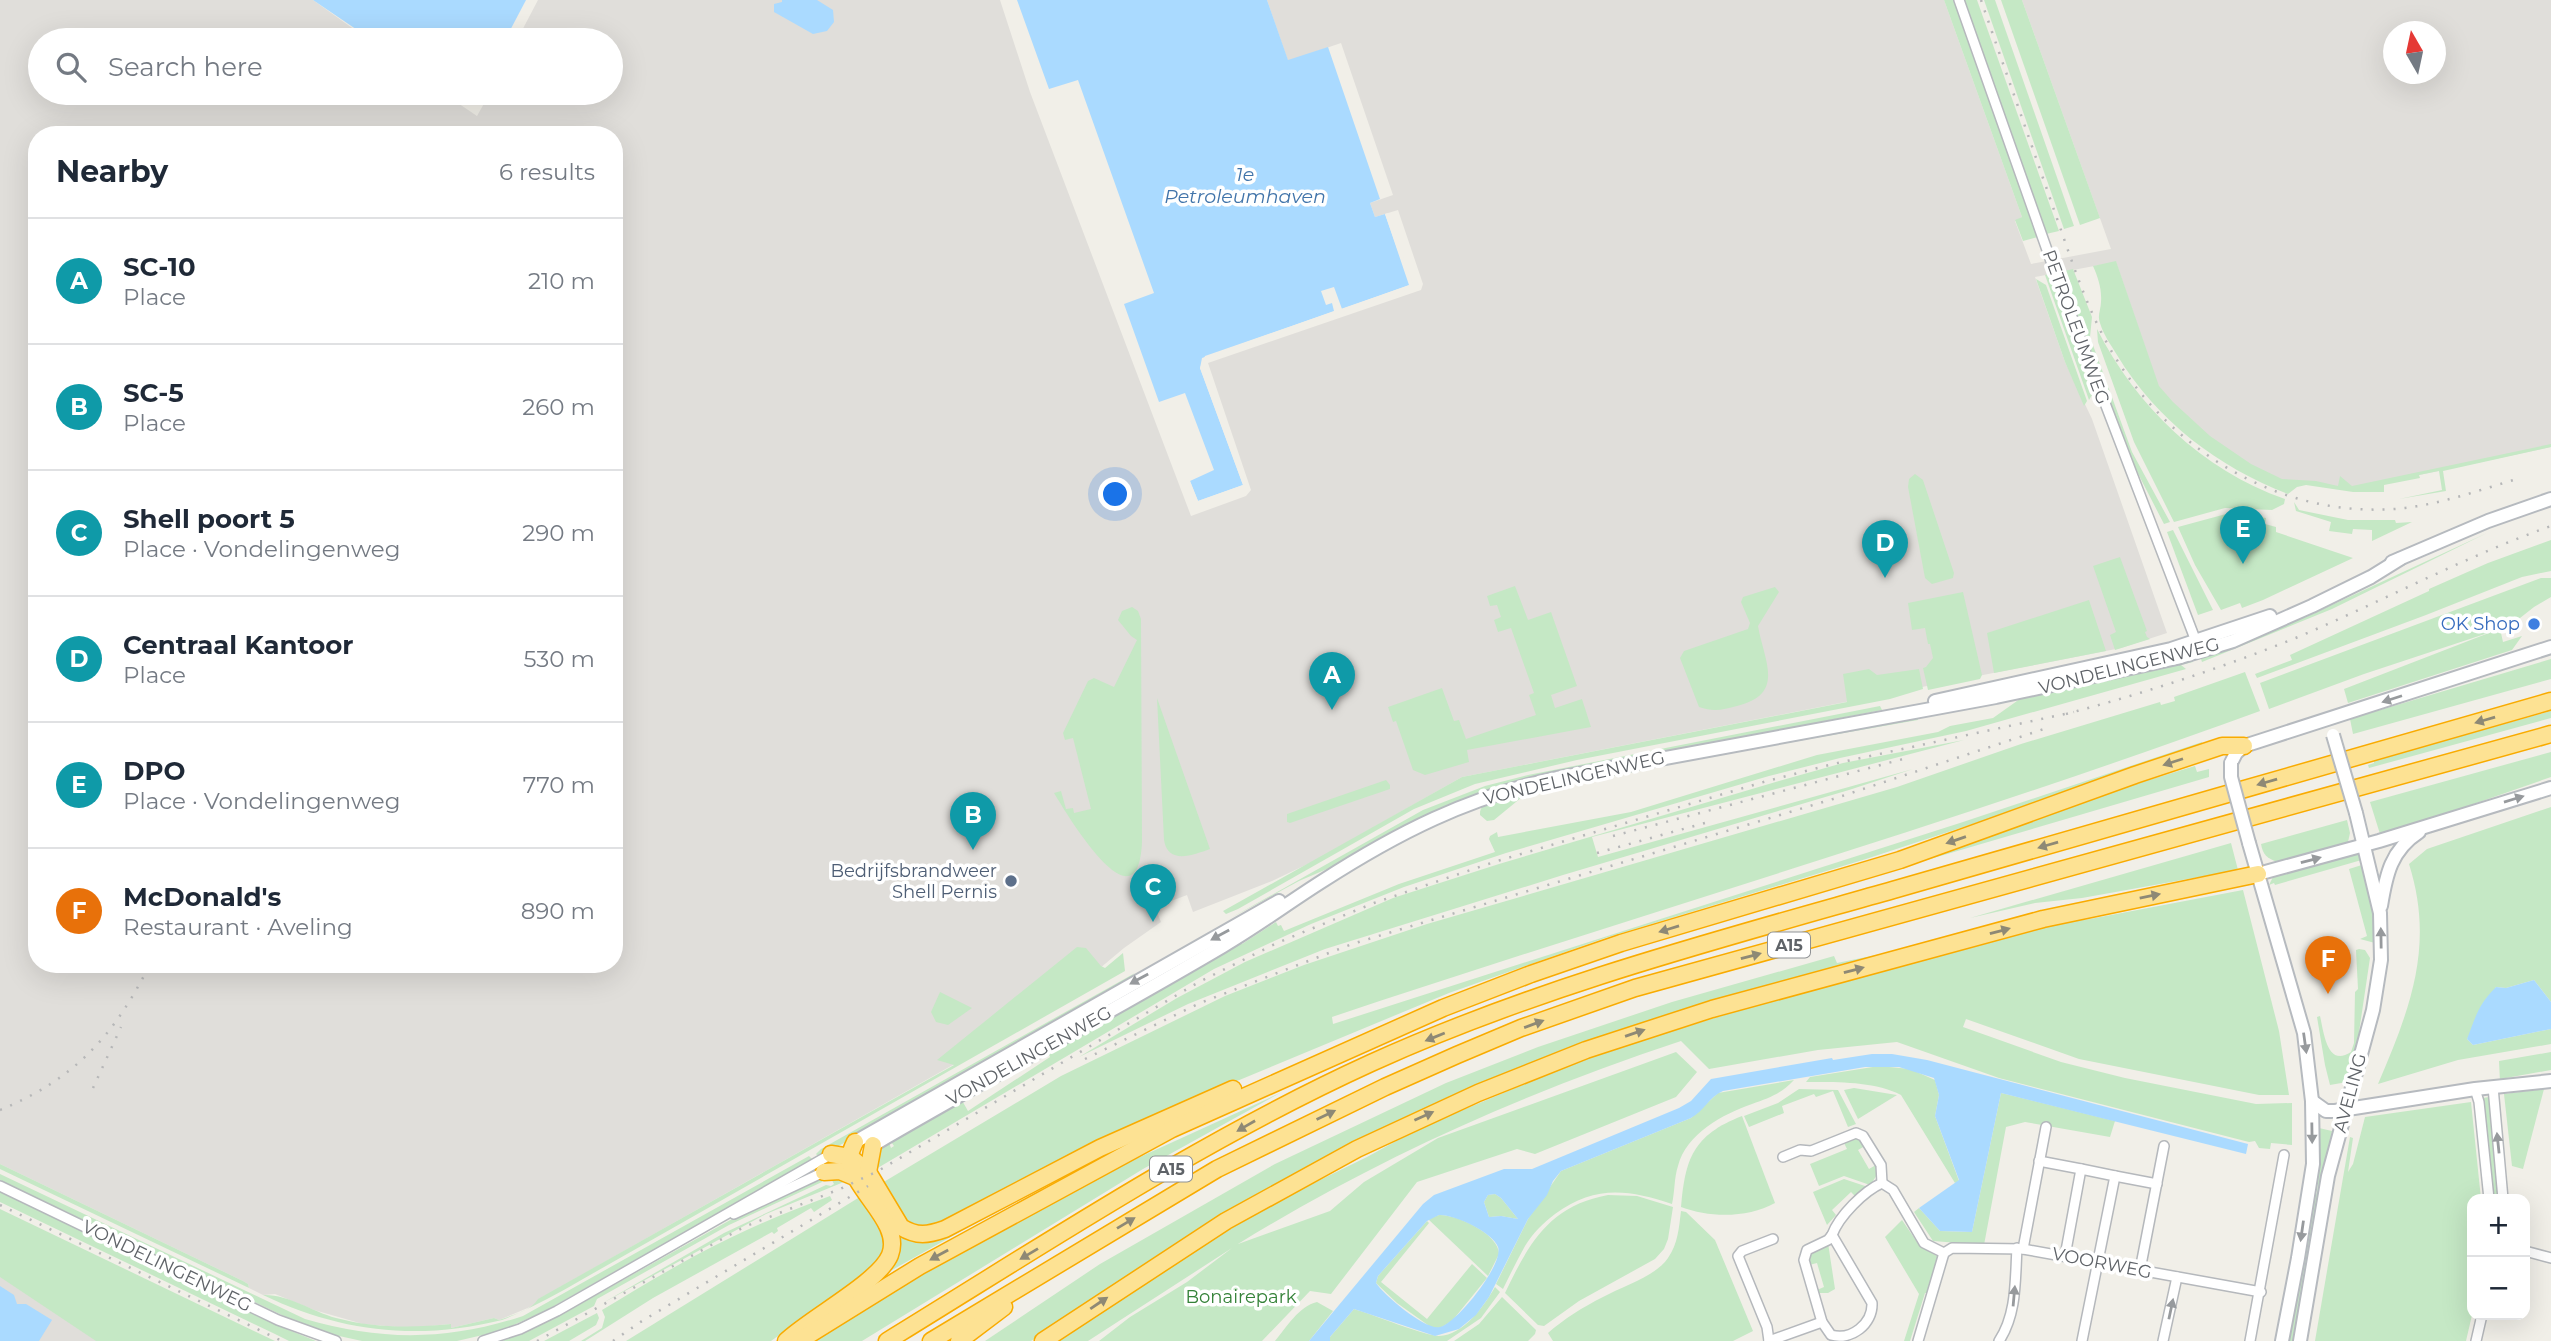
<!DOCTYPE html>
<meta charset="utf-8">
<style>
body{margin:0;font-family:Montserrat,sans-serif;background:#f6f6f7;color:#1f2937}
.controls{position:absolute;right:21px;bottom:21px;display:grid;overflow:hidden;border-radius:14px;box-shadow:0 7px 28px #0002}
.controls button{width:63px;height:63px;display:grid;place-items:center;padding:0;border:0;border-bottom:2px solid #e0e1e3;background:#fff;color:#1f2937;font:35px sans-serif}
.compass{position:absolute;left:2383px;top:21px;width:63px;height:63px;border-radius:50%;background:#fff;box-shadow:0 7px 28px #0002;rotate:351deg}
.you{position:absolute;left:1116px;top:495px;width:24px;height:24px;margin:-18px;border:5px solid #fff;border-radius:50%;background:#1a73e8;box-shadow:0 0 0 10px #1a73e833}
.badge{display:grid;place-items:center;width:46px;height:46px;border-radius:50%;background:#db2777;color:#fff;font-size:23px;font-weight:700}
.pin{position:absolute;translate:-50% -58px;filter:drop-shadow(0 2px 4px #0008)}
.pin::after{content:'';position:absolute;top:37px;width:24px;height:21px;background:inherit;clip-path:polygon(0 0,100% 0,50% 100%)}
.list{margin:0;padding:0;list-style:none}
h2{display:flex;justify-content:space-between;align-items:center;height:91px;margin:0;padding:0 28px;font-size:30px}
h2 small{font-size:23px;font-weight:400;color:#747a83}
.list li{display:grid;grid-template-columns:46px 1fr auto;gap:21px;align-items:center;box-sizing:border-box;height:126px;padding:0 28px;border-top:2px solid #e0e1e3}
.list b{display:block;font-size:26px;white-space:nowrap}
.list p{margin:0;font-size:23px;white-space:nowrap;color:#747a83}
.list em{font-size:23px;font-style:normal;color:#747a83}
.icon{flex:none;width:38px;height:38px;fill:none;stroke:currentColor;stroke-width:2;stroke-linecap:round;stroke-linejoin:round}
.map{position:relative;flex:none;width:2551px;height:1341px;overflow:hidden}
.search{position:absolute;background:#fff;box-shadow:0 7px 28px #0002;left:28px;top:28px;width:595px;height:77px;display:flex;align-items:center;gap:18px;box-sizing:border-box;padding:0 24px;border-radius:38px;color:#747a83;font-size:26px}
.panel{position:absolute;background:#fff;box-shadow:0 7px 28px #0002;left:28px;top:126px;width:595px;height:847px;border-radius:28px}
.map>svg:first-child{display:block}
</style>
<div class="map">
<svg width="2551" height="1341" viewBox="0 0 2551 1341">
<rect width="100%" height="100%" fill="#f1efe8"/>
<g fill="#e0deda" fill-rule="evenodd">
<path d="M0,0H313L369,40H40V93H443L477,116L490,93H611V40H517L538,0H1000L1030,92L1191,516L1246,496L1251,490L1208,363L1421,290L1423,284L1398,210L1375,217L1370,203L1393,195L1341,43L1288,61L1267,0H1944L2022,217L2015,221L2031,264L2111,249L2022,0H2551V447L2353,489L2282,482L2259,470L2208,437L2160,391L2116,262L2035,277L2065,362L2092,419L2167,633L2121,648L1462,777L1314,861L1272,881L1193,912L1187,895L1155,907L1161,922L1124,948L1050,1010L539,1299L536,1304L530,1307L499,1320L494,1318L451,1328L450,1324L410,1328L363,1324L314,1310L275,1294L263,1295L249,1288L248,1284L243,1281L0,1164ZM2394,32H2436V74H2394ZM37,135H614V964H37Z"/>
<polygon points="0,1276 126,1341 0,1341"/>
</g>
<g fill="#c5e8c5">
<polygon points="1944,0 1954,0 2038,237 2023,241 2015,220 2022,217"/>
<polygon points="1964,0 1977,0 2059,231 2046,234"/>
<polygon points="1984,0 1995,0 2074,226 2064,229"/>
<polygon points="2001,0 2022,0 2100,218 2080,225"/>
<path d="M2116,261L2159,386L2173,402L2210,436L2251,464L2282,479L2316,481L2338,486L2340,476L2352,486L2551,444V447L2443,471L2446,491L2399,499L2442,490L2439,471L2419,475L2420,478L2384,485V492H2353L2306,485L2297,487L2288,494C2218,467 2157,421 2117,355C2111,345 2103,334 2100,323C2097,316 2101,309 2101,302C2102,289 2098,277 2093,266Z"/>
<polygon points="2073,269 2092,317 2090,337 2132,452 2170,522 2164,524 2129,456 2060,272"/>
<polygon points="2051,274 2092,395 2089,400 2045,275"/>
<polygon points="2036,279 2046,285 2087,401 2084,406 2065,362"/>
<path d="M2097,329C2136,406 2202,470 2285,499L2284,504L2272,510L2225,508L2174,522L2134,442L2098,342Z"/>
<polygon points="1915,474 1923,480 1954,573 1953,578 1932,584 1925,578 1908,487 1909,479"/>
<polygon points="2294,502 2299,510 2348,520 2395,520 2396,523 2412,522 2372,541 2372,530 2353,529 2352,534 2329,531 2331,522 2296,511"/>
<polygon points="2226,514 2243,514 2266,518 2265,524 2276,527 2276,532 2353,558 2263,600 2242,608 2240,603 2221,610 2195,565 2178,527"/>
<polygon points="2173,530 2213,610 2198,615 2167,532"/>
<polygon points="2487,533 2332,609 2202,662 2200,656 2306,617"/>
<polygon points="2551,540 2551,571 2522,577 2426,615 2257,678 2255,674 2292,660 2290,655 2429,591 2429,589 2488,563"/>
<polygon points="2120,557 2147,631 2145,632 2147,637 2150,639 2115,650 2110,635 2116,632 2093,566"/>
<polygon points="2541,578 2551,578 2551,597 2534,607 2501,633 2503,642 2522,636 2512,650 2348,703 2344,689 2494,631 2364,674 2269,709 2260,683"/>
<polygon points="1515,586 1528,620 1551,612 1577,686 1551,695 1555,708 1582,699 1591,727 1467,750 1469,762 1425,775 1413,770 1396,721 1393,722 1388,707 1442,688 1454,721 1459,720 1466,739 1536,715 1529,695 1534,693 1511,628 1498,632 1494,620 1501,617 1497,605 1490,606 1487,596"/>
<path d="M1775,587L1779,592L1758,626C1764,661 1786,694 1737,706C1723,710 1713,712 1699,707L1680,658L1684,651L1748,629L1750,623L1741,602L1743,597Z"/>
<polygon points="1963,592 1982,675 1980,679 1928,690 1923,668 1926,667 1933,658 1930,644 1928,644 1925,628 1912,630 1908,603"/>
<polygon points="2089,600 2106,651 1994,673 1987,633"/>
<path d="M1132,607L1138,611L1141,619L1142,842C1138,933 1068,816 1054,793L1061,791L1066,809L1073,808L1074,813L1091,809L1073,738L1065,740L1063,733L1088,681L1094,678L1114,687L1137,640L1131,636L1118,620L1122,611Z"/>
<polygon points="2192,658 2193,662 2181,665 2186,669 1966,731 1840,758 1769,776 1506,853 1404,887 1311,924 1214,969 876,1169 877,1151 888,1140 891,1148 894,1146 889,1139 960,1097 968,1111 1050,1057 1047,1050 1240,942 1242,944 1276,922 1278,926 1281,925 1284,931 1399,884 1495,852 1489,839 1490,836 1497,832 1498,837 1631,812 1817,755 1938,732 1950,726 1993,718 2024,696"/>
<polygon points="2551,659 2551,679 2353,734 2350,719"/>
<polygon points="1869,669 1877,675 1919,669 1923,689 1890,699 1577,760 1475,784 1414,809 1238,909 1226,914 1223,911 1462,777 1847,702 1843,674"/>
<path d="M2245,672L2260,711C1954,823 1640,914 1332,1017L1333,1024L1963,822L2202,742L2203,748L1866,859L1605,938L1449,993L1191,1100L936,1225L915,1228L904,1220L882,1183L1061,1076L1225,996L1304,965L1427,924L1897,787L2021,744L2160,702L2161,705L2175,701L2174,697Z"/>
<path d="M1157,698L1210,849C1193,855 1168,865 1164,840Z"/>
<polygon points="1880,706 1882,710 1530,778 1487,790 1449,805 1341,863 1299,881 1229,919 1423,810 1485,786 1528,775"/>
<polygon points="2551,711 2551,718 2369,768 2368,765 2374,763 2374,760"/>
<path d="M1917,715L1918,720L1724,754L1527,793L1494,820L1487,821L1480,815C1479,798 1506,797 1519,793Z"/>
<polygon points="1964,740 1592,837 1598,857 1913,769 1849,790 1563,875 1325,949 1188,1004 1079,1057 1177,998 1245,962 1393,898 1499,864 1779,781 1843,763"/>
<polygon points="2551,752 2551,777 2393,832 2380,834 2370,802"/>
<polygon points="2195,766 2197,772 2209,769 2209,777 1896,869 2077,802"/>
<polygon points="1386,780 1390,785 1390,789 1290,823 1287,822 1287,814"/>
<path d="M2551,807V1002L2534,980L2506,988L2496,987L2467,1039L2473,1045L2551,1029V1044L2458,1060L2378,1084C2410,1009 2435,946 2409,864L2427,849Z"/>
<path d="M2347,820L2350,833L2348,842L2277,862C2267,858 2263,855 2261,844Z"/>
<polygon points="2231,843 2238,870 2082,898 2035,903 1970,918"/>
<polygon points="2363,850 2365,859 2275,885 2274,883 2269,885 2274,875"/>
<polygon points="2365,864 2374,915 2375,943 2360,939 2367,936 2349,869"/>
<path d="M2243,890L2279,1031L2289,1095H2259L2079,1059L1966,1019L1963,1027L2061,1062L2125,1078L2256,1104L2292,1103V1145L2271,1143L2270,1149L2259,1148L2255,1141L2249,1142L1999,1078L1897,1042L1818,1050L1709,1069L1681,1041C1524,1093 1378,1158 1238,1244L1330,1211L1364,1182L1438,1138L1676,1052L1697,1072L1676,1097L1535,1154L1517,1149L1417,1182L1331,1294L1310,1291L1262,1341H1099L1130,1317L1187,1282L1232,1248L1088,1341H1059L1142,1284L1269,1205L1367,1157L1420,1128L1589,1057L1753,1006L1989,943L2047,925L2090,919Z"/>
<path d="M1077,947L1086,948L1101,966L1105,968L1123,953L1125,971L583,1279C557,1294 530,1309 502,1320C418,1341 340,1332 263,1295C288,1294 311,1311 336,1318C374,1328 412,1328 451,1324V1328L494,1318L499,1320C512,1315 531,1311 538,1299L954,1065L937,1060Z"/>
<path d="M2359,949L2365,950L2370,958L2359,1032L2360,1040L2347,1082L2330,1085L2325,1065L2317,1017L2320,1016C2324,1033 2327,1068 2351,1052L2354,1043L2355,992L2358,989L2356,950Z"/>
<polygon points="1891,952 1481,1088 1106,1293 1031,1341 985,1341 1100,1264 1275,1164 1446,1083 1538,1047 1672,1002 1834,956 1837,963"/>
<polygon points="1135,973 1115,990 819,1157 816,1154 821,1149"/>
<polygon points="940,992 972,1008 948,1025 936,1022 931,1012"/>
<polygon points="2551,1052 2551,1070 2506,1078 2506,1081 2500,1082 2499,1061"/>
<path d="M1879,1066L1910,1069L1935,1080L1939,1095L1935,1116L1959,1181L1955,1183L1901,1095C1874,1081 1836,1082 1806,1082L1810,1077Z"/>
<path d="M1794,1080C1781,1094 1769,1098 1752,1104C1723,1114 1686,1134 1678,1166C1674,1178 1675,1191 1672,1204C1628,1189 1594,1185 1555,1214C1543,1223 1533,1233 1525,1246C1517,1260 1510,1275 1503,1289L1496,1284L1528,1219L1561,1171L1691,1118L1718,1093Z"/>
<polygon points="1854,1088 1897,1095 1858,1119 1844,1090"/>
<polygon points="1799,1089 1838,1090 1856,1124 1848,1127 1833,1091 1816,1097 1814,1094 1782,1106 1784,1113 1749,1127 1744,1116 1778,1103"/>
<polygon points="2544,1089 2523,1169 2512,1166 2504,1094"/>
<polygon points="1280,1093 1143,1169 862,1341 812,1341 904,1283 1094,1178"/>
<polygon points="2001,1093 2115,1121 2110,1137 2025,1122 2006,1127 1984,1245 1933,1241 1914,1212 1919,1208 1940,1231 1972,1232"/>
<polygon points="2489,1097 2499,1199 2492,1199 2483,1098"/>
<polygon points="2471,1102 2481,1199 2472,1199 2472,1315 2466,1341 2315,1341 2350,1137 2353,1138 2348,1172 2353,1164 2365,1117"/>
<polygon points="1205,1104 995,1212 885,1274 893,1230 918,1241"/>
<path d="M1742,1116L1775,1203C1748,1218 1710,1218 1681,1207C1685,1159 1693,1135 1742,1116Z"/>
<polygon points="2319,1128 2332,1131 2295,1341 2289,1341 2310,1214 2317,1192 2320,1163"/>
<path d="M1854,1138L1862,1141L1865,1146L1858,1150L1869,1169L1876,1165C1880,1173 1875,1178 1870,1185L1844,1176L1819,1186L1810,1164L1847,1149L1843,1141Z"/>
<path d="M809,1156L813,1160L545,1311L500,1331L457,1341H362L330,1334L286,1317L0,1180V1174L305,1319C381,1341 447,1341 523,1316Z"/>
<polygon points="0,1164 243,1281 248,1284 249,1288 0,1169"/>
<polygon points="829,1175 851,1179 766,1214 601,1304 724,1233 826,1185 831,1186 834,1184"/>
<polygon points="824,1177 822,1182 729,1225 597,1299 594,1306 529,1341 502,1341 557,1317 732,1219"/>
<polygon points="1844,1179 1868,1187 1857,1198 1851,1192 1832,1210 1836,1215 1827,1225 1813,1192"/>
<polygon points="0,1192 279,1326 316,1341 289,1341 275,1334 0,1202"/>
<polygon points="1495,1194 1501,1198 1518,1219 1501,1216 1489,1217 1484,1202 1488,1195"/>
<polygon points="863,1195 888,1244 878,1265 771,1341 626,1341"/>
<path d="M1608,1195L1637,1196L1673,1207L1668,1239L1664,1249L1655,1259L1579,1301L1544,1326L1538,1325L1505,1293C1529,1243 1549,1206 1608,1195Z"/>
<path d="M830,1196L832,1200L814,1212L811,1208L777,1228L778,1231L774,1234L772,1232L653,1298L585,1341H581L602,1328L605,1317L602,1310C644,1285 686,1259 730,1238C762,1222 796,1209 830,1196Z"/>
<polygon points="0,1209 275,1341 96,1341 0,1277"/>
<path d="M1681,1211L1686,1212L1715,1240L1753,1331L1733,1341H1553L1548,1333C1564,1319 1583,1307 1603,1297C1623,1286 1655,1277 1668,1258C1678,1244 1679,1227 1681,1211Z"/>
<path d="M1439,1215C1456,1214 1499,1234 1499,1254L1488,1276L1428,1219Z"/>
<polygon points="1902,1220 1919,1245 1940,1258 1929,1293 1925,1293 1910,1341 1904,1341 1919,1294 1885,1237"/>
<polygon points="1427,1221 1429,1223 1381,1282 1427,1319 1472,1264 1487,1278 1452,1321 1440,1328 1432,1328 1397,1303 1376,1283 1378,1276"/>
<polygon points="1828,1243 1835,1289 1828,1293 1818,1293 1817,1290 1824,1287 1817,1263 1809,1265 1807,1260 1810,1252"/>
<path d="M1495,1287L1500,1292L1481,1318L1447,1341H1330V1337L1354,1309C1371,1314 1426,1336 1439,1336C1464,1335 1484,1306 1495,1287Z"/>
<polygon points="1502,1297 1536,1330 1535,1334 1528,1341 1454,1341 1479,1324"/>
<path d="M1317,1302L1333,1311L1309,1341H1275C1286,1328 1299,1306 1317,1302Z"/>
<polygon points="597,1313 599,1318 596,1325 569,1341 544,1341"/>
</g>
<g fill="#aadaff" fill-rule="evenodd">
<polygon points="313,0 526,0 505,40 372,40"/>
<polygon points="782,0 817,0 833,10 834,22 827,31 813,34 774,12 774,4 782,2"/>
<polygon points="1017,0 1267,0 1288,60 1328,47 1380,199 1370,203 1375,217 1385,214 1410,285 1205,356 1200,368 1243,485 1198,501 1190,481 1214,470 1185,393 1159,402 1124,304 1154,293 1078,80 1049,89"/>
<path d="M2534,980L2551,1002V1029L2473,1045L2467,1039C2476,1016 2478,1005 2496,987L2506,988Z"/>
<path d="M1872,1054H1892L1927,1060L2248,1144L2246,1154L2001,1093L1972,1232L1940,1231L1919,1208L1959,1180L1935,1116L1939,1095L1934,1078L1899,1067H1865L1723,1091C1709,1097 1704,1111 1691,1118L1561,1171L1553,1181L1547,1195L1528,1219L1489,1297L1476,1315L1459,1329L1435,1336L1354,1309L1330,1337V1341H1309L1423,1204L1434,1195L1504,1169H1532L1679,1108L1691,1101L1711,1079L1832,1058L1833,1060ZM1495,1194L1501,1198L1518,1219L1501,1216L1489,1217L1484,1202L1488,1195ZM1439,1215C1453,1214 1493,1232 1498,1247C1504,1264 1457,1323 1440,1327C1426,1331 1384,1295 1376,1283L1378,1276L1427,1221Z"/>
<polygon points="0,1286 14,1295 17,1304 26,1304 52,1320 39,1341 0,1341"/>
</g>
<polygon fill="#f1efe8" points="1388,213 1413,284 1412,288 1204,360 1204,367 1247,485 1244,488 1196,504 1187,482 1190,481 1198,501 1243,485 1200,368 1202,358 1334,311 1332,303 1326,305 1321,291 1334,287 1342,309 1409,285 1385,214"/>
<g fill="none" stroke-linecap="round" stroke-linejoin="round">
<defs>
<g id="street">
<polyline points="1959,0 2053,267 2197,644"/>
<polyline points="2493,1087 2503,1199"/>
<polyline points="2475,1089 2479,1102 2489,1199"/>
<path d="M1783,1157L1800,1150L1811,1151L1856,1133L1863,1136L1881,1165L1882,1183C1864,1191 1839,1216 1832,1235"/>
<polyline points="2039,1161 2081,1169"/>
<polyline points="2115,1176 2157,1184"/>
<polyline points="1882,1183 1893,1190 1924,1243 1944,1253"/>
<polyline points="0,1186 278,1320 336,1341"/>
<polyline points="734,1214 826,1171"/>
<path d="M1832,1235L1872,1303C1873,1324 1851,1341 1831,1335L1822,1322L1804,1260L1807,1250L1828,1240Z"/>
<polyline points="2023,1249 2046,1127"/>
<polyline points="2525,1251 2551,1258"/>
<polyline points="1944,1253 1952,1248 2023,1249 2261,1292"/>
<polyline points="2065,1256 2081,1169 2115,1176 2082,1341"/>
<polyline points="2140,1270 2164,1146"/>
<polyline points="483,1341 520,1329 557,1311 835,1152"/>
<polyline points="1769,1341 1767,1327 1738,1256 1742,1251 1773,1239"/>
<polyline points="1769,1341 1822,1322"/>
<polyline points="1918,1341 1944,1253"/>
<path d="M1999,1341C2017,1314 2015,1280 2017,1248"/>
<polyline points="2163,1341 2177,1277"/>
<polyline points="2250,1341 2284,1155"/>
<polyline points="2476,1341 2482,1315"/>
</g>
<g id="secondary">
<polyline points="2392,562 2488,521 2551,499"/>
<polyline points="1935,701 2171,649 2270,616"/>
<polyline points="2231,763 2236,753 2244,746 2551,647"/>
<polyline points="2249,843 2304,1033 2312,1101 2313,1164 2298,1258 2282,1341"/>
<polyline points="2258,874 2379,841 2551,788"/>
<path d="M2381,906C2386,875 2391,850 2419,832"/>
<polyline points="2312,1101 2326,1111 2335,1111 2475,1089 2551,1081"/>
<polyline points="855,1142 1279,901"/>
<path d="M873,1145C989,1077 1108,1014 1223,946C1257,926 1288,903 1321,882C1397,833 1468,797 1557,778L1996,697L2177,658L2233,641L2312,606L2371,577L2400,559"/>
<polyline points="2300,1341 2328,1176 2373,1010 2381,960 2380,913 2356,813"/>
</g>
<g id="highway">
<path d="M831,1154L850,1157L868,1172L901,1227C917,1237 928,1235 945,1229L1100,1148L1233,1089"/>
<polyline points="824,1172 840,1171 857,1178"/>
<polyline points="868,1172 873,1145"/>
<path d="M786,1341C810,1318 879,1282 890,1255C903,1222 851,1190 850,1158C850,1153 853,1146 855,1142"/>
<polyline points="799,1341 920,1266 1172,1129 1443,1008 1531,974 1621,943 1900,860 2135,775 2222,746 2244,746"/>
<path d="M887,1341C1045,1244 1202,1140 1371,1063C1538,987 1717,940 1893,890C2112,827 2332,764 2551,701"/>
<polyline points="931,1341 1217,1169 1385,1087 1457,1055 1521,1028 1635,988 2551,734"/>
<polyline points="959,1341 1004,1307"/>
<polyline points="1043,1341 1226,1221 1357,1149 1478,1093 1586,1050 1712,1009 2043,919 2258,874"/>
</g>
</defs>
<use href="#street" stroke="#b5b8bc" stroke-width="12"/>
<use href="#secondary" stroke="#b6babf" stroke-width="16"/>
<use href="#highway" stroke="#f9ab00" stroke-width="19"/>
<use href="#street" stroke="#fff" stroke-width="9"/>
<use href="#secondary" stroke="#fff" stroke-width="12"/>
<use href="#highway" stroke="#fde293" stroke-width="16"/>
<g stroke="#b6b7b8" stroke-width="2.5" stroke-dasharray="2 9" stroke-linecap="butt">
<path d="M1981,0C2005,70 2030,140 2054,210C2071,258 2086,308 2112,352C2170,450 2278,517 2394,509C2436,506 2476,491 2517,479"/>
<path d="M2066,714C2145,693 2222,668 2298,637C2383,601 2464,557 2551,526"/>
<polyline points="1613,836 1907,758"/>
<polyline points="1597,853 1712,821"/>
<polyline points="1085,1059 1200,1003 1352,944 1833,799 2050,727"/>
<polyline points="93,1088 121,1027"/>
<path d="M0,1110C75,1079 114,1036 150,964"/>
<polyline points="0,1205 282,1341"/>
<polyline points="537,1341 744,1227 840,1189 878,1171 1199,982 1277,943 1374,903 1494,862 1767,781 1833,764 2074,712"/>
<polyline points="613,1341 642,1321 868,1186"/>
</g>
<defs>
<g id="secondary-bridge">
<polyline points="2333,735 2356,813"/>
<polyline points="2231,763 2231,777 2249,843"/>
</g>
</defs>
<use href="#secondary-bridge" stroke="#b6babf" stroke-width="16" stroke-linecap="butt"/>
<use href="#secondary-bridge" stroke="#fff" stroke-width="12"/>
</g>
<defs><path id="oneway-solid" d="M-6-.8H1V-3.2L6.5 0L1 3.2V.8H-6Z" transform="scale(1.75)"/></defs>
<g fill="#979a9d">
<use href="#oneway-solid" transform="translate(2392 699) rotate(162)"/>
<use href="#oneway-solid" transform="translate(2514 799) rotate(-17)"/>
<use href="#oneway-solid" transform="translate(2311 860) rotate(-15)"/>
<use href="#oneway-solid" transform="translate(1220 935) rotate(151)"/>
<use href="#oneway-solid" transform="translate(2381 938) rotate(-91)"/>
<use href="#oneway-solid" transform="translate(1139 979) rotate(151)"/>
<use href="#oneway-solid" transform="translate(2305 1043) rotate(82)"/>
<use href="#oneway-solid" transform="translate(2312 1133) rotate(89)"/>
<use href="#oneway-solid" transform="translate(2498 1143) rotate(-96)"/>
<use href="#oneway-solid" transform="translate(2302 1231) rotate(98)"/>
<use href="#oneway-solid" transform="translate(2014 1296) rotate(-85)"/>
<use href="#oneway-solid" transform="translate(2171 1309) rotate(-78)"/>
</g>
<g fill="#8e8975">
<use href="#oneway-solid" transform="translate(2485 720) rotate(164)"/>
<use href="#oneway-solid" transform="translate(2173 762) rotate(162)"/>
<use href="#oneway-solid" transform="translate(2267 782) rotate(164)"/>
<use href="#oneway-solid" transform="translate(1956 840) rotate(161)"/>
<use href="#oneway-solid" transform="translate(2048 845) rotate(164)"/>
<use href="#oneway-solid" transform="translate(2150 896) rotate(-11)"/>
<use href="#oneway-solid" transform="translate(1669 929) rotate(163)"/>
<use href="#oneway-solid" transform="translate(2000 931) rotate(-15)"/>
<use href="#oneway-solid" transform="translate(1751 956) rotate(-15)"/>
<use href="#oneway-solid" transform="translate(1854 970) rotate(-15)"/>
<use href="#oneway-solid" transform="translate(1534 1024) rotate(-20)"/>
<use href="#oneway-solid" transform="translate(1635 1033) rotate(-19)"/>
<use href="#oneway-solid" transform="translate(1435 1037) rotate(158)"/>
<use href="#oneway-solid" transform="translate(1326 1115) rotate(-26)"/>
<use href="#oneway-solid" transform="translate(1424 1116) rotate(-24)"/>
<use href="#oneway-solid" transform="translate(1246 1126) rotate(150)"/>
<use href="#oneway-solid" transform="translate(1126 1223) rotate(-31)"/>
<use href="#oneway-solid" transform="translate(1029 1254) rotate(149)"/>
<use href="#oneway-solid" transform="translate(939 1255) rotate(151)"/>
<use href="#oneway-solid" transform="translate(1099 1303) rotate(-34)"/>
</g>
<circle fill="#3f7fe0" stroke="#fff" stroke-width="2.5" cx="2534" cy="624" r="7"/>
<circle fill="#5c6f8a" stroke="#fff" stroke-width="2.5" cx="1011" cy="881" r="7"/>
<g text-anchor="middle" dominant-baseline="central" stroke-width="7" stroke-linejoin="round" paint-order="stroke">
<g fill="#fff" stroke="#8f9295" stroke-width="2">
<rect x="1768" y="932.5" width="42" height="25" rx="5"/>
<rect x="1150" y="1156.5" width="42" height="25" rx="5"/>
</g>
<g font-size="16" font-weight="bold" fill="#5f6368">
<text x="1789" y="945">A15</text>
<text x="1171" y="1169">A15</text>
</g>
<g font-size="18" fill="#5f6368" stroke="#fff">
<text transform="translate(2076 327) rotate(70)">PETROLEUMWEG</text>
<text transform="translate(2129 666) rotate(-14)">VONDELINGENWEG</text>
<text transform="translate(1574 778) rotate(-13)">VONDELINGENWEG</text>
<text transform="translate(1029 1056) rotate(-29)">VONDELINGENWEG</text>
<text transform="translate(2350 1093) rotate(-75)">AVELING</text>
<text transform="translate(2102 1263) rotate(11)">VOORWEG</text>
<text transform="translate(167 1266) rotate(26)">VONDELINGENWEG</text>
</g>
<g font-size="18" fill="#366cbe" stroke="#fff" text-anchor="end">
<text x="2520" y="624">OK Shop</text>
</g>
<g font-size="18" fill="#4e5e75" stroke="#fff" text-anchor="end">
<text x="997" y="871">Bedrijfsbrandweer<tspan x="997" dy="21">Shell Pernis</tspan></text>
</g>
<g font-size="18" fill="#348238" stroke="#fff">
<text x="1241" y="1297">Bonairepark</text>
</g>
<g font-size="19" font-style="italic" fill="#4174aa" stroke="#fff">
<text x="1245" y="174">1e<tspan x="1245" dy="22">Petroleumhaven</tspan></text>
</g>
</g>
</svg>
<div class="controls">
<button>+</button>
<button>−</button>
</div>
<svg class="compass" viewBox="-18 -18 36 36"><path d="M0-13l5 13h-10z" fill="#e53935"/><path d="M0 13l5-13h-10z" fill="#747a83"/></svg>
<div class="you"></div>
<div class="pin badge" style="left:1332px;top:710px;background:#0f9aa8">A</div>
<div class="pin badge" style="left:973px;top:850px;background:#0f9aa8">B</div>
<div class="pin badge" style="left:1153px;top:922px;background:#0f9aa8">C</div>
<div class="pin badge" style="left:1885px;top:578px;background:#0f9aa8">D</div>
<div class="pin badge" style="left:2243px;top:564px;background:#0f9aa8">E</div>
<div class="pin badge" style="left:2328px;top:994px;background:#e8710a">F</div>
<div class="search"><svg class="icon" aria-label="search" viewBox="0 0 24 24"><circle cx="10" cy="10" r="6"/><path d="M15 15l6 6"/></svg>Search here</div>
<section class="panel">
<h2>Nearby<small>6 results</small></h2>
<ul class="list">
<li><span class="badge" style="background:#0f9aa8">A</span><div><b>SC-10</b><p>Place</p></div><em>210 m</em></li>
<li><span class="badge" style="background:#0f9aa8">B</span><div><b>SC-5</b><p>Place</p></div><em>260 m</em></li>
<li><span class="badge" style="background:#0f9aa8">C</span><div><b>Shell poort 5</b><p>Place · Vondelingenweg</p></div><em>290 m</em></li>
<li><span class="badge" style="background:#0f9aa8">D</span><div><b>Centraal Kantoor</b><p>Place</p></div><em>530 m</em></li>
<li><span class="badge" style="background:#0f9aa8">E</span><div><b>DPO</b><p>Place · Vondelingenweg</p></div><em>770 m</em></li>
<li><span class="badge" style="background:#e8710a">F</span><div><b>McDonald's</b><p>Restaurant · Aveling</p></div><em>890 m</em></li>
</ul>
</section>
</div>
